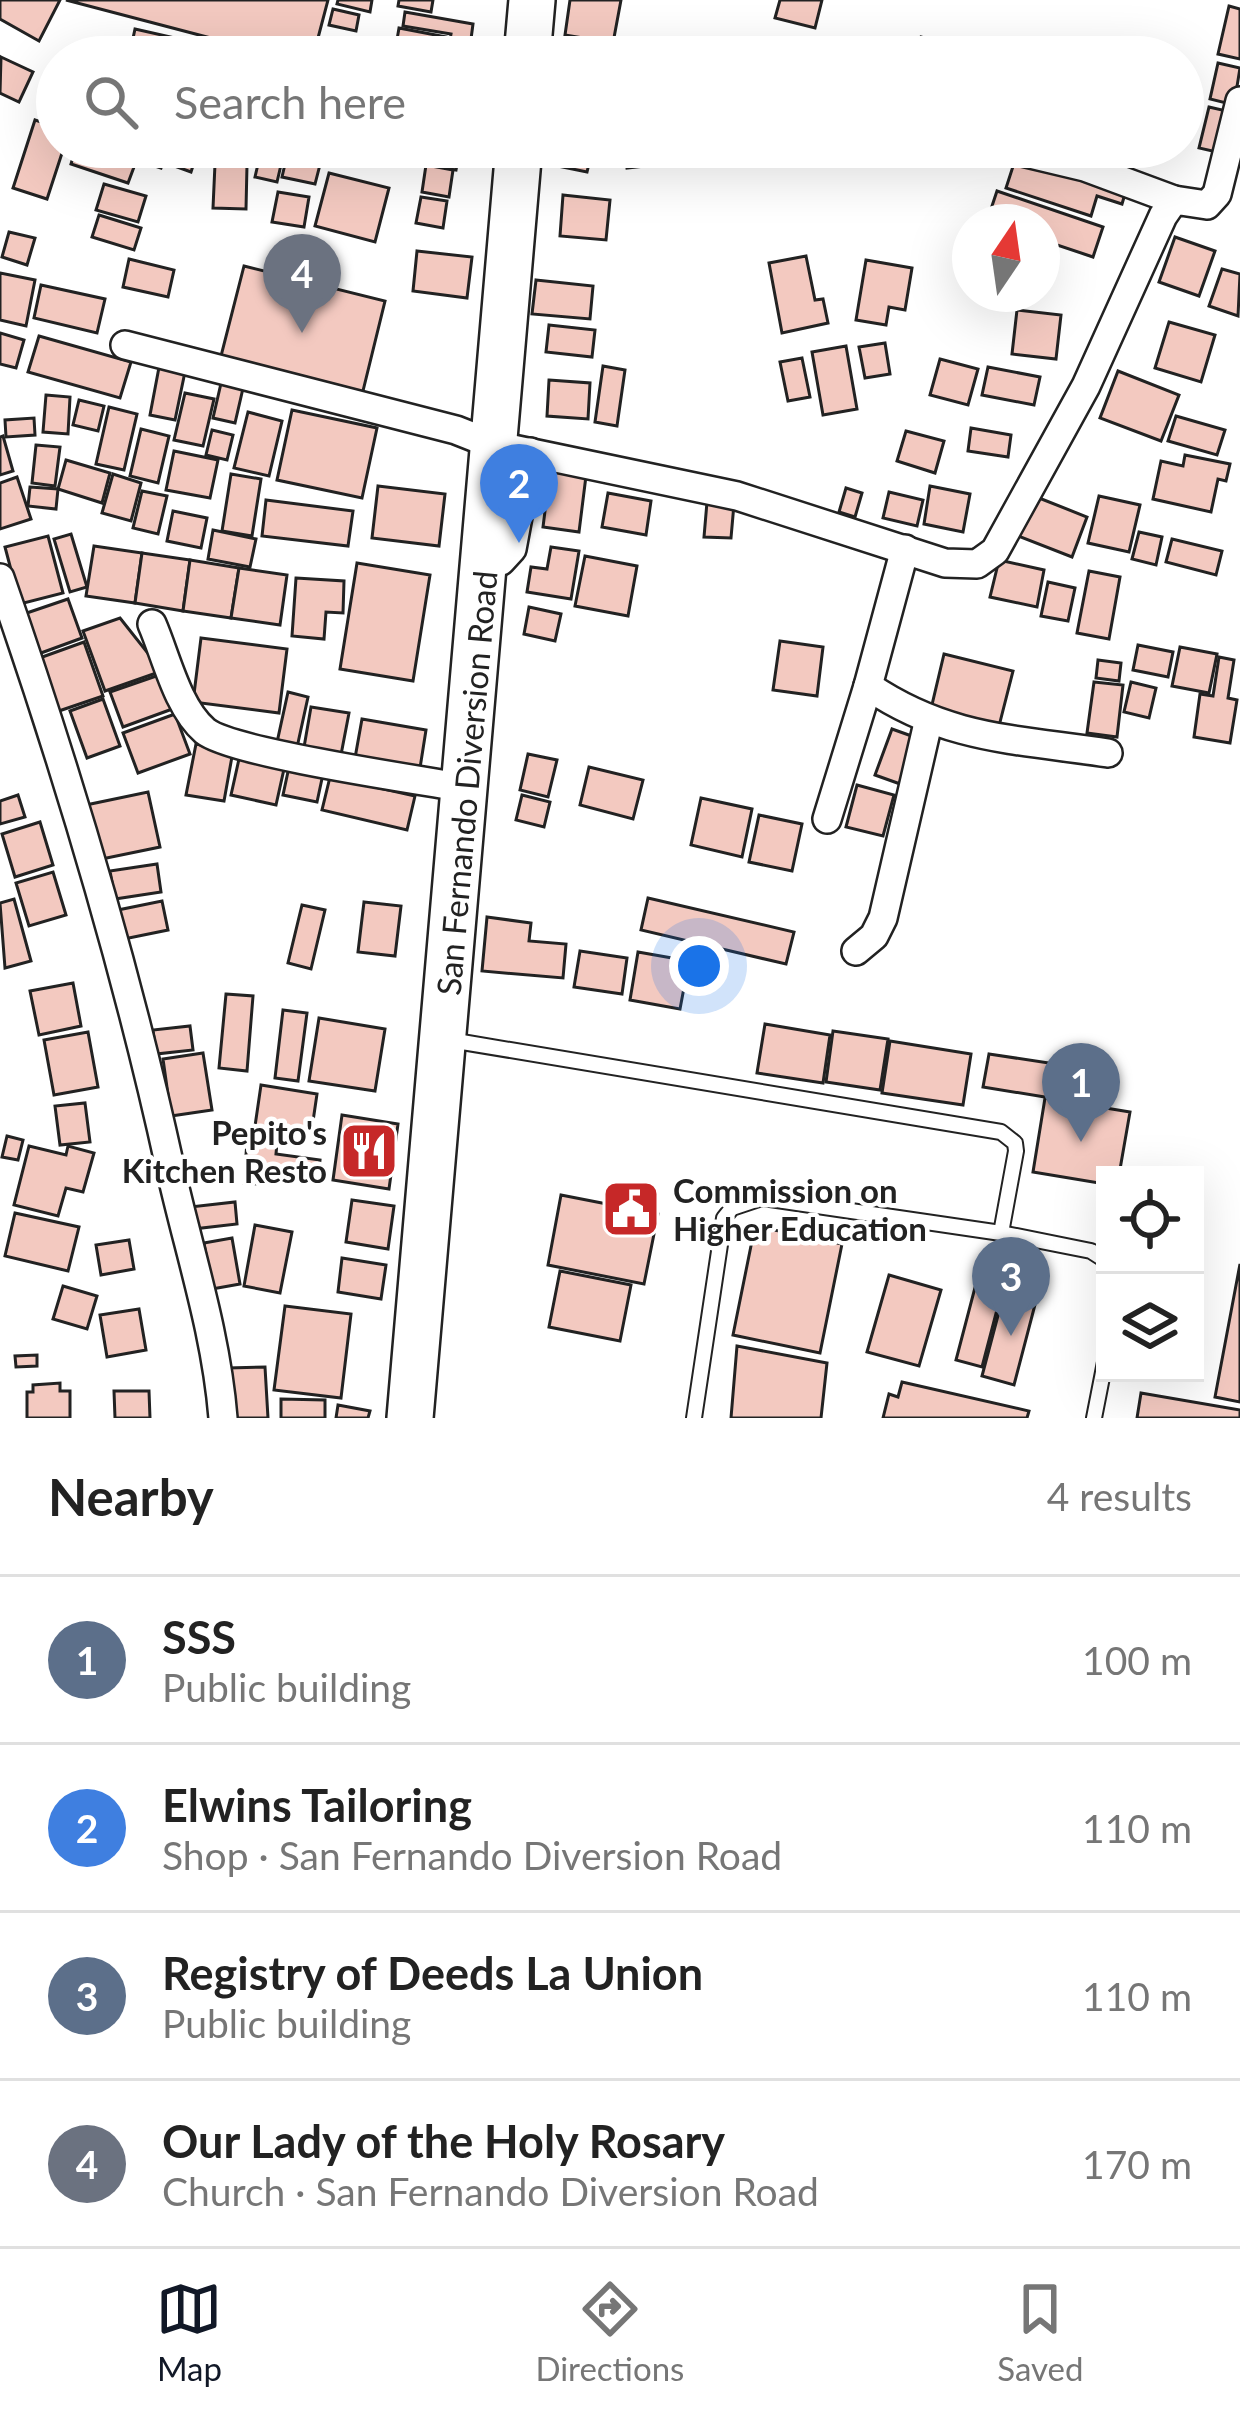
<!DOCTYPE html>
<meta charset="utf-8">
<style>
body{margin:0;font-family:Lato,sans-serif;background:#f6f6f6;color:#222}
.controls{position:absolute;right:36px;bottom:36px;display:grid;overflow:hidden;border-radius:0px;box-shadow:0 12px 48px #0002}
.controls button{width:108px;height:108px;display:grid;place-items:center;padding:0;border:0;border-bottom:3px solid #e0e0e0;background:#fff;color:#222;font:60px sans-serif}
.compass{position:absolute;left:952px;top:204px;width:108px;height:108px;border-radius:50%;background:#fff;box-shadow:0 12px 48px #0002;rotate:13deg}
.you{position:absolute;left:699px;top:966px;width:42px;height:42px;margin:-30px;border:9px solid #fff;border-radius:50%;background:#1a73e8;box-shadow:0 0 0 18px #1a73e833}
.badge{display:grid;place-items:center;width:78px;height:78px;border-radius:50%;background:#111827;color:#fff;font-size:39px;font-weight:700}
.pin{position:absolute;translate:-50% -99px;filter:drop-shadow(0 3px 6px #0008)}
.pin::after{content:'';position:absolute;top:63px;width:42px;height:36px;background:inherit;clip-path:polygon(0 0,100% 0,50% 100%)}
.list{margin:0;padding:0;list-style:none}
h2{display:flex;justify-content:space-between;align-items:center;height:156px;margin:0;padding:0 48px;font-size:51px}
h2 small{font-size:39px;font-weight:400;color:#767676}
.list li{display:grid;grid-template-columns:78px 1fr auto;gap:36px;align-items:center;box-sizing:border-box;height:168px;padding:0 48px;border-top:3px solid #e0e0e0}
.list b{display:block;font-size:45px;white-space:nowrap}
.list p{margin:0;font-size:39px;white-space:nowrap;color:#767676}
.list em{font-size:39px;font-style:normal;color:#767676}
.icon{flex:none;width:66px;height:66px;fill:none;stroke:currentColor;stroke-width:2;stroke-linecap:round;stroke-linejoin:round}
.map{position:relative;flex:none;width:1240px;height:1418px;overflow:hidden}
.search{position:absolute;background:#fff;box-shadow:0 12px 48px #0002;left:36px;right:36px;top:36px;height:132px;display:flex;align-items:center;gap:30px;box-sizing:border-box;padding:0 42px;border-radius:66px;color:#767676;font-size:45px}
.sheet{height:828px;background:#fff}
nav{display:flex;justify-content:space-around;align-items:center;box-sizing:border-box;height:168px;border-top:3px solid #e0e0e0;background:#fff;font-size:33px;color:#767676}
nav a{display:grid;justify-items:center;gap:6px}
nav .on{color:#111827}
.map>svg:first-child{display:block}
</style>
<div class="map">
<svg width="1240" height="1418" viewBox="0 0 1240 1418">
<rect width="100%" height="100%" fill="#fff"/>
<g fill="#f3c9c0" stroke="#222" stroke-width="3">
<polygon points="0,0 60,0 39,41 0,19"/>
<polygon points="66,0 328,0 313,57 283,57"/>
<polygon points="338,0 372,0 370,12 337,4"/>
<polygon points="399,0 433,0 431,12 398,6"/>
<polygon points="570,0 621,0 613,43 565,35"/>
<polygon points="780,0 822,0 815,28 775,18"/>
<polygon points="1229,6 1240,9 1240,59 1218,54"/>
<polygon points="333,9 359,15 356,31 329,25"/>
<polygon points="405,12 473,24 469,54 448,51 451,34 403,26"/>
<polygon points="399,28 446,37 442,57 394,57"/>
<polygon points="135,29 193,42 189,57 129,57"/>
<polygon points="921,37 988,57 915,57"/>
<polygon points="582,41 608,45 606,57 580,57"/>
<polygon points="1,57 33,72 19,102 0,93"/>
<polygon points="1218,63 1240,68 1234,105 1210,99"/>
<polygon points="1209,107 1231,112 1221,153 1199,148"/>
<polygon points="35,120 57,127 57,147 64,147 47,199 13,188"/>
<polygon points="76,147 110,147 107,158 134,167 128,183 71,164"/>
<polygon points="121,147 168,147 161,168 119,154"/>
<polygon points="174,147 199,147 191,172 169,164"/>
<polygon points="262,147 284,152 277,182 255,177"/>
<polygon points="289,147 323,153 315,184 282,177"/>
<polygon points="432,147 460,147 456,170 429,166"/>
<polygon points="562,147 592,151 587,172 558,166"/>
<polygon points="661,147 663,164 627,168 625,150"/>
<polygon points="1017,154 1127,187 1122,204 1097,196 1091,216 1006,188"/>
<polygon points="215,164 247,165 246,209 213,208"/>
<polygon points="426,165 453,170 449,197 422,192"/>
<polygon points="329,173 389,188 375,242 315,226"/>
<polygon points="104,184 146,196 138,222 96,210"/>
<polygon points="997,191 1103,227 1093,257 1042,240 1042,222 987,221"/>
<polygon points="278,192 309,197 304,227 272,222"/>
<polygon points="563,195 610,200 606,240 560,236"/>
<polygon points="421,197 447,201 443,228 416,223"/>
<polygon points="99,215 141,228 134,250 92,237"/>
<polygon points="9,232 35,238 27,265 2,257"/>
<polygon points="1175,237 1215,251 1199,296 1159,282"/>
<polygon points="417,251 472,257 467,298 413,291"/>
<polygon points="806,256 815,300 823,299 828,323 782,333 769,263"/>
<polygon points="129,259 174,270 168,297 123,287"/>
<polygon points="866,260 912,268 905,310 889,307 886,325 856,320"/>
<polygon points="244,266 385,301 361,399 219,364"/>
<polygon points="1222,269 1240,274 1238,316 1209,306"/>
<polygon points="0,273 35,280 26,326 0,320"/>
<polygon points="536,280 593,286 590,319 532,314"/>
<polygon points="41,285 105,299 97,333 34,318"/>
<polygon points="1017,310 1061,315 1056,359 1012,354"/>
<polygon points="1169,322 1215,335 1201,382 1155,368"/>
<polygon points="549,325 595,330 592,357 546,352"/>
<polygon points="0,333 24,340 16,368 0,364"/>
<polygon points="39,336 131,362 120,398 28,372"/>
<polygon points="885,343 890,374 865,378 859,347"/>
<polygon points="846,346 857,409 823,415 812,352"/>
<polygon points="802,358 810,397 788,401 780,362"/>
<polygon points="940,359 978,369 968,405 930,395"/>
<polygon points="160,362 186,367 175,420 150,415"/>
<polygon points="603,366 625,370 617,426 595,422"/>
<polygon points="988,367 1040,377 1034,405 982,395"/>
<polygon points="1118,371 1179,395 1161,441 1100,418"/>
<polygon points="222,379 244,384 235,423 213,418"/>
<polygon points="549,380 590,383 588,419 547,416"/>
<polygon points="185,393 214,399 203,446 174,440"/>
<polygon points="46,395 70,397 68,434 43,432"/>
<polygon points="79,400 104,406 98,431 73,425"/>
<polygon points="109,407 137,414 124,470 96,464"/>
<polygon points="292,410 377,428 362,498 277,480"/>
<polygon points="248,412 282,421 269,476 234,468"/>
<polygon points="1176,416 1225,430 1217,455 1168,441"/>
<polygon points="34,418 35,435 6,437 5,420"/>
<polygon points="971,428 1011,435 1008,457 968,451"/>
<polygon points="141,429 169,436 158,483 130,476"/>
<polygon points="212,430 233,435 227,460 206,455"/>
<polygon points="906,431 944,441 935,473 897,461"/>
<polygon points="3,436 13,471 0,475 0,437"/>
<polygon points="36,445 60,447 55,486 32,483"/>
<polygon points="174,451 218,460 210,498 166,490"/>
<polygon points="1185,455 1230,464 1226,481 1218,479 1211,512 1153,499 1161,461 1183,466"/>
<polygon points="66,460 110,473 102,503 58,489"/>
<polygon points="550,471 586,476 579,532 543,527"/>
<polygon points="113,474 141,483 131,521 102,513"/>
<polygon points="231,474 261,479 252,536 222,531"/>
<polygon points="17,477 31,519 0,529 0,483"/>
<polygon points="378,486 445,494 439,546 372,538"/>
<polygon points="930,486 970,494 963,532 924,524"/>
<polygon points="30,487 58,489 56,509 28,506"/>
<polygon points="846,488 862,493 855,517 839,512"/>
<polygon points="142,491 167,496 158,534 133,528"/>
<polygon points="889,492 923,500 917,526 883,518"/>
<polygon points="608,493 651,501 646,535 602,527"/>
<polygon points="1034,496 1087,517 1072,557 1018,536"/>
<polygon points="1099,496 1140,505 1129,552 1088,543"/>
<polygon points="266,500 353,511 348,546 262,536"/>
<polygon points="707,502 734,504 731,538 704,537"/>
<polygon points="173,511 207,518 201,548 167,541"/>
<polygon points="213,530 256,539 250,567 208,559"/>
<polygon points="1139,532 1162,537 1156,565 1132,559"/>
<polygon points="71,534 87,587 70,592 54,539"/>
<polygon points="48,536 63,593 20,604 5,547"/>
<polygon points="1172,539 1222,551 1216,575 1166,562"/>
<polygon points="94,546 142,553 135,603 86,596"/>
<polygon points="551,547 579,551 571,599 527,592 531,567 547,569"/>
<polygon points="142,553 190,560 183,611 135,603"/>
<polygon points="585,556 637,566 628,616 575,606"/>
<polygon points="190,560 239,568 231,618 183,611"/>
<polygon points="999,560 1044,570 1037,607 990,597"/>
<polygon points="357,563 430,575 413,681 340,669"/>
<polygon points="239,568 287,575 280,625 231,618"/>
<polygon points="1089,571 1120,577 1109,639 1077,633"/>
<polygon points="296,578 344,581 343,613 326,612 324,639 292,636"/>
<polygon points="1048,582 1075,588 1068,621 1041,616"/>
<polygon points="68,599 82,638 30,657 15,617"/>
<polygon points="529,607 561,614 555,641 524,634"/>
<polygon points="120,618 162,671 105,691 83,631"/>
<polygon points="201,638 287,649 279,713 193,702"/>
<polygon points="780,641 823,647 817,696 773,690"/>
<polygon points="84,642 103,696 53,713 34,660"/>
<polygon points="1138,645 1173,652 1168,677 1133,670"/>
<polygon points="1180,647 1217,654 1209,693 1172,686"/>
<polygon points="944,654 1013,671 999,726 931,709"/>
<polygon points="1219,657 1234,660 1228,698 1237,700 1230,743 1194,737 1200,694 1213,696"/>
<polygon points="1098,660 1121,663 1119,681 1096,678"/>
<polygon points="162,674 175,708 123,727 110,692"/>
<polygon points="1094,682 1123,685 1117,737 1087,733"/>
<polygon points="1131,682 1156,688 1149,718 1124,712"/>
<polygon points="288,692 308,697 296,752 276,747"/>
<polygon points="103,699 120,746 87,758 70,711"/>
<polygon points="311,707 349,713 340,760 303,753"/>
<polygon points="175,714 190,754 138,773 123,733"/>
<polygon points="362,719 426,730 420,768 355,758"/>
<polygon points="892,729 920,739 903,785 875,775"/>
<polygon points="196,744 233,751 224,801 186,795"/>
<polygon points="241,750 286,760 276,805 231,795"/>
<polygon points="528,754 557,760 548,797 520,790"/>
<polygon points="289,767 323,774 317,802 283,795"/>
<polygon points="589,767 643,780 633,819 580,805"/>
<polygon points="330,777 415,796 407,830 322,810"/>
<polygon points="857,785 894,795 883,836 846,827"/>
<polygon points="148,792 160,847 97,860 86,805"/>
<polygon points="18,795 25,817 0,824 0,801"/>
<polygon points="522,795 550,802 544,827 516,820"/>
<polygon points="701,798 752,809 742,857 691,845"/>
<polygon points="759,815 802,824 792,871 749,862"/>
<polygon points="40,822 53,865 15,877 2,834"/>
<polygon points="157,864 161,892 115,899 110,871"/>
<polygon points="53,872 66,915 29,926 16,883"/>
<polygon points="648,898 794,932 786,964 641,930"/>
<polygon points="14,899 31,961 5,968 0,903"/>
<polygon points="162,901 168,930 124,939 118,910"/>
<polygon points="364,902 401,906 395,956 358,952"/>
<polygon points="302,905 325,910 311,969 288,963"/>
<polygon points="487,917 531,923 529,941 566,944 563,978 482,971"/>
<polygon points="580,951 627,958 622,994 574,987"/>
<polygon points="638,952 689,961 680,1009 630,1000"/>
<polygon points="73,983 81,1026 39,1035 30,991"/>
<polygon points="226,994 253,996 247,1071 219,1068"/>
<polygon points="283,1010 307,1013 298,1081 275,1078"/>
<polygon points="319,1018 385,1029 375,1091 309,1081"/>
<polygon points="765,1024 830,1035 823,1083 757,1073"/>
<polygon points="190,1026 193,1050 156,1054 153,1030"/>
<polygon points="833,1031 888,1039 880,1090 826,1082"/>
<polygon points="88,1032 98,1087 54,1095 44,1040"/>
<polygon points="890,1041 971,1054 963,1105 882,1093"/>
<polygon points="203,1053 212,1110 171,1116 163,1059"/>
<polygon points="989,1054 1062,1065 1057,1099 983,1087"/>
<polygon points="261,1085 317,1094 311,1135 255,1126"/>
<polygon points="1045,1098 1130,1112 1119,1175 1105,1175 1105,1184 1033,1172"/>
<polygon points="85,1103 90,1142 60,1145 55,1106"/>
<polygon points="342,1115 398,1124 389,1189 333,1180"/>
<polygon points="7,1136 23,1140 18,1160 2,1157"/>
<polygon points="247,1141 277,1143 276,1154 320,1160 318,1178 275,1173 275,1185 244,1183"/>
<polygon points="29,1146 66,1155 68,1146 94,1153 83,1192 66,1188 58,1216 14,1205"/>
<polygon points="561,1195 658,1214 644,1284 548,1265"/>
<polygon points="352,1200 394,1206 388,1249 346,1242"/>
<polygon points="235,1202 237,1224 193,1229 190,1207"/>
<polygon points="15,1213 79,1227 68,1271 5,1256"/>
<polygon points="255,1225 292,1232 280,1293 244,1286"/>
<polygon points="755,1226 842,1244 820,1353 733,1335"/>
<polygon points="232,1238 240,1284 212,1289 204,1243"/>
<polygon points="129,1240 134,1269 101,1275 96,1245"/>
<polygon points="342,1258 386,1265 381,1299 338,1292"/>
<polygon points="1240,1264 1240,1402 1215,1397"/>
<polygon points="560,1271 631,1285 620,1341 549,1327"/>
<polygon points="889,1275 941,1290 919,1366 867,1352"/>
<polygon points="978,1276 1004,1283 982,1367 956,1360"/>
<polygon points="63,1286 97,1296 87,1329 53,1319"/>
<polygon points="1005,1289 1037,1297 1014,1385 982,1376"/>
<polygon points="285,1306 351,1314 341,1398 274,1390"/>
<polygon points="139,1309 146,1350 107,1357 100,1315"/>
<polygon points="737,1346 827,1363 821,1418 731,1418"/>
<polygon points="37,1355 37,1366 16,1367 15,1356"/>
<polygon points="265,1367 268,1418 230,1418 228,1368"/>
<polygon points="902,1382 1029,1411 1027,1418 883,1418 889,1394 898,1397"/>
<polygon points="60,1383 60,1391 70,1391 70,1418 27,1418 27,1392 33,1392 33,1385"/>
<polygon points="114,1391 149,1391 150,1418 115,1418"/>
<polygon points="1141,1393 1240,1410 1240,1418 1137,1418"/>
<polygon points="281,1399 325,1400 325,1418 281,1418"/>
<polygon points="338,1405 370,1411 368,1418 336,1418"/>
</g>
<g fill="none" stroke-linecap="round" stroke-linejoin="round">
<defs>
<g id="service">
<polyline points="450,1040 1001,1132 1015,1143 1016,1151 1001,1233"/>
<polyline points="694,1418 724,1218 732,1208 762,1198 1001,1233 1091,1251 1105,1260"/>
<polyline points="1094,1418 1105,1362"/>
</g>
<g id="minor">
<polyline points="1001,147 1085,167 1174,200"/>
<polyline points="125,345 456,430 494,445 737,496 945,563 977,564 995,551 1086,386 1163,216 1174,200 1207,205 1217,194 1240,101"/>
<path d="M905,549L868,686C947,740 1016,739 1108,753"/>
<polyline points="484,565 501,561 512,549 530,452"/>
<path d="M0,578C68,773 126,966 170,1167C189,1252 216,1331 223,1418"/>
<path d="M152,624C166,656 177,707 205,731C232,753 420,780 466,788"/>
<polyline points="827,819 868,686"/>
<polyline points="856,951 874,936 883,918 928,723"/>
</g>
<g id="trunk">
<polyline points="527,57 532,0"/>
<polyline points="410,1418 519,147"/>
</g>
</defs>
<use href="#service" stroke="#222" stroke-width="18"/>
<use href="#minor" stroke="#222" stroke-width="32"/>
<use href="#trunk" stroke="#222" stroke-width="50"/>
<use href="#service" stroke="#fff" stroke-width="14"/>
<use href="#minor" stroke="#fff" stroke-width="27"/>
<use href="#trunk" stroke="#fff" stroke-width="45"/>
</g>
<defs>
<symbol id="restaurant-square" viewBox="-11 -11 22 22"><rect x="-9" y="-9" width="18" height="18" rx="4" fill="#c62828" stroke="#fff"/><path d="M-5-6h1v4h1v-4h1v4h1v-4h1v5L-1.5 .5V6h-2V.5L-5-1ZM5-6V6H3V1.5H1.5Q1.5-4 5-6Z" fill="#fff"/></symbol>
<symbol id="civic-square" viewBox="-11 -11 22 22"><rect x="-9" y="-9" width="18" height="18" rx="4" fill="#c62828" stroke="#fff"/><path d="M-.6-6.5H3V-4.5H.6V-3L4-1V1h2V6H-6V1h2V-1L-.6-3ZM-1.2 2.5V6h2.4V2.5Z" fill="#fff"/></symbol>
</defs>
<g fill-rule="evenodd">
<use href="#restaurant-square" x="336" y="1118" width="66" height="66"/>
<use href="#civic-square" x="598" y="1176" width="66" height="66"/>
</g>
<g text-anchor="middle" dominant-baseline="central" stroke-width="9" stroke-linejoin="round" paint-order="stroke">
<g font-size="33" fill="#222" stroke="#fff">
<text transform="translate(466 783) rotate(-85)">San Fernando Diversion Road</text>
</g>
<g font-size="33" font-weight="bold" fill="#222" stroke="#fff" text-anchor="end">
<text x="327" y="1132">Pepito's<tspan x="327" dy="38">Kitchen Resto</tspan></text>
<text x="673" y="1190" text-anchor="start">Commission on<tspan x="673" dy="38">Higher Education</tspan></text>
</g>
</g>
</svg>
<div class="controls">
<button><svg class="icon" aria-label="locate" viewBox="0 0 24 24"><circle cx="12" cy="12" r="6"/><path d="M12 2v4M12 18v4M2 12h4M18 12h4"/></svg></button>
<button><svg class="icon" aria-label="layers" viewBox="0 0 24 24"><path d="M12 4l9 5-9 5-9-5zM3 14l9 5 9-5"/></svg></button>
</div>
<svg class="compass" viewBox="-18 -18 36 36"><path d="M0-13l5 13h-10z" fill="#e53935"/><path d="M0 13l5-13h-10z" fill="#767676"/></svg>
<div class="you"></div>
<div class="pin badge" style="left:1081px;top:1142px;background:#5c6f8a">1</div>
<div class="pin badge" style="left:519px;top:543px;background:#3f7fe0">2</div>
<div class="pin badge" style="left:1011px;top:1336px;background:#5c6f8a">3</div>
<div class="pin badge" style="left:302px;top:333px;background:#6b7280">4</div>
<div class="search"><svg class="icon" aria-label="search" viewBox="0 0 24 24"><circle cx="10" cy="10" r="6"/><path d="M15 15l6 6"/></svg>Search here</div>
</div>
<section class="sheet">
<h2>Nearby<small>4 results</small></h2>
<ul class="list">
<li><span class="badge" style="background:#5c6f8a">1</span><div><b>SSS</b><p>Public building</p></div><em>100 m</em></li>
<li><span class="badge" style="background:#3f7fe0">2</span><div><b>Elwins Tailoring</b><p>Shop · San Fernando Diversion Road</p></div><em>110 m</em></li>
<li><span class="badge" style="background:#5c6f8a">3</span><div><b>Registry of Deeds La Union</b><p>Public building</p></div><em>110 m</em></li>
<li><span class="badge" style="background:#6b7280">4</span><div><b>Our Lady of the Holy Rosary</b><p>Church · San Fernando Diversion Road</p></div><em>170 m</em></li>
</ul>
</section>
<nav>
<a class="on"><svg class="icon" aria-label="map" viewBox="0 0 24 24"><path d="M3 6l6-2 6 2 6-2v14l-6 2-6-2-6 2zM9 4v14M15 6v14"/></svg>Map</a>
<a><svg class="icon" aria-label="directions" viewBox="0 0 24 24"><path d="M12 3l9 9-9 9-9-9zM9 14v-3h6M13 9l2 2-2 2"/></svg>Directions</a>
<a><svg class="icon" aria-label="saved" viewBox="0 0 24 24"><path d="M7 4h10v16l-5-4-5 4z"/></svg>Saved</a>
</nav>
